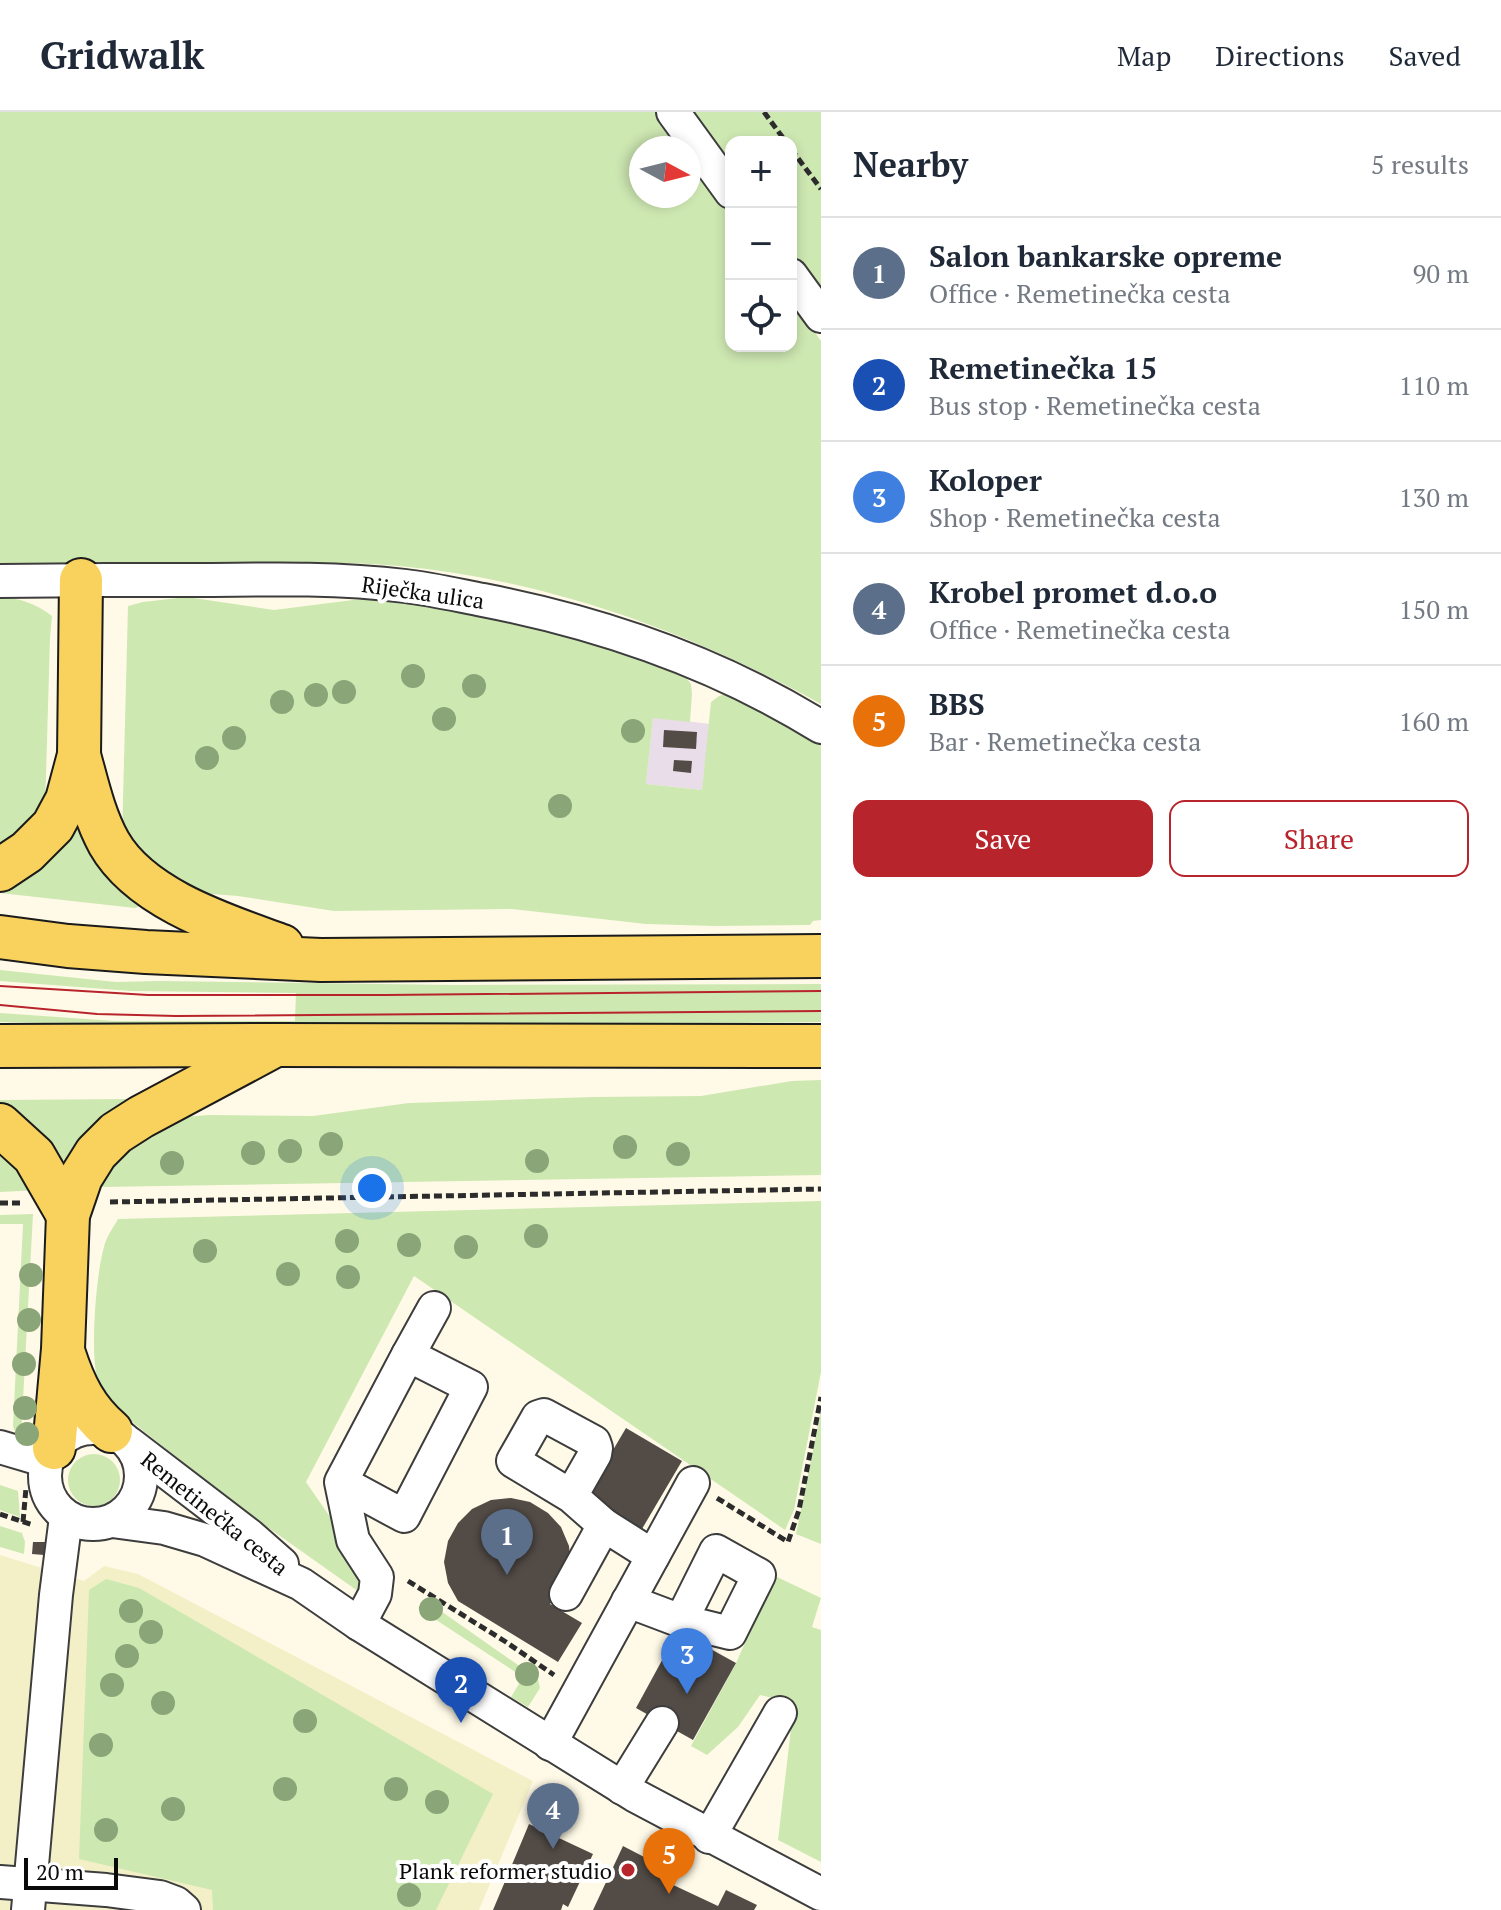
<!DOCTYPE html>
<meta charset="utf-8">
<style>
body{margin:0;font-family:"PT Serif",serif;background:#f2f2f3;color:#1f2937}
.controls{position:absolute;right:24px;top:24px;display:grid;overflow:hidden;border-radius:16px;box-shadow:0 4px 12px #0003}
.controls button{width:72px;height:72px;display:grid;place-items:center;padding:0;border:0;border-bottom:2px solid #e0e1e3;background:#fff;color:#1f2937;font:40px sans-serif}
.compass{position:absolute;left:629px;top:24px;width:72px;height:72px;border-radius:50%;background:#fff;box-shadow:0 4px 12px #0003;rotate:97deg}
.scale{position:absolute;left:24px;bottom:20px;width:94px;box-sizing:border-box;padding-left:8px;border:4px solid #0a0a0a;border-top:0;font-size:22px;line-height:28px;white-space:nowrap;color:#0a0a0a;-webkit-text-stroke:6px #fff;paint-order:stroke}
.you{position:absolute;left:372px;top:1076px;width:28px;height:28px;margin:-20px;border:6px solid #fff;border-radius:50%;background:#1a73e8;box-shadow:0 0 0 12px #1a73e833}
.badge{display:grid;place-items:center;width:52px;height:52px;border-radius:50%;background:#b8242b;color:#fff;font-size:26px;font-weight:700}
.pin{position:absolute;translate:-50% -66px;filter:drop-shadow(0 2px 4px #0008)}
.pin::after{content:'';position:absolute;top:42px;width:28px;height:24px;background:inherit;clip-path:polygon(0 0,100% 0,50% 100%)}
.list{margin:0;padding:0;list-style:none}
h2{display:flex;justify-content:space-between;align-items:center;height:104px;margin:0;padding:0 32px;font-size:34px}
h2 small{font-size:26px;font-weight:400;color:#747a83}
.list li{display:grid;grid-template-columns:52px 1fr auto;gap:24px;align-items:center;box-sizing:border-box;height:112px;padding:0 32px;border-top:2px solid #e0e1e3}
.list b{display:block;font-size:30px;white-space:nowrap}
.list p{margin:0;font-size:26px;white-space:nowrap;color:#747a83}
.list em{font-size:26px;font-style:normal;color:#747a83}
.actions{display:flex;gap:16px;padding:24px 32px}
.actions a{flex:1;padding:18px 0;border:2px solid #b8242b;border-radius:16px;text-align:center;font-size:28px;color:#b8242b}
.actions .main{background:#b8242b;color:#fff}
.icon{flex:none;width:44px;height:44px;fill:none;stroke:currentColor;stroke-width:2;stroke-linecap:round;stroke-linejoin:round}
.map{position:relative;flex:none;width:821px;height:1798px;overflow:hidden}
header{display:flex;align-items:center;gap:48px;box-sizing:border-box;height:112px;padding:0 40px;background:#fff;border-bottom:2px solid #e0e1e3}
header strong{font-size:38px}
nav{display:flex;gap:44px;margin-inline-start:auto;font-size:28px}
main{display:flex}
aside{flex:1;background:#fff}
.map>svg:first-child{display:block}
</style>
<header>
<strong>Gridwalk</strong>
<nav><a>Map</a><a>Directions</a><a>Saved</a></nav>
</header>
<main>
<div class="map">
<svg width="821" height="1798" viewBox="0 0 821 1798">
<rect width="100%" height="100%" fill="#fffae7"/>
<polygon fill="#e8dde9" points="653,605 710,612 702,678 646,672"/>
<polygon fill="#f3f0c8" points="0,1443 84,1469 104,1454 138,1462 533,1669 479,1798 0,1798"/>
<g fill="#cee8b2">
<path d="M0,0H658L684,36H641V84H689V43L731,102V234H791V186L821,229V592C691,520 548,468 399,454C345,449 290,451 236,451C157,452 79,452 0,452Z"/>
<polygon points="691,0 821,0 821,181 791,139 791,30 731,30 731,56"/>
<path d="M0,485C21,486 36,492 52,504L50,526L45,698L0,743Z"/>
<polygon points="187,485 274,498 369,486 443,494 539,513 629,541 684,563 691,572 692,582 690,610 653,606 646,672 702,678 711,590 719,584 728,581 782,608 821,631 821,808 813,809 810,813 714,814 646,812 512,797 334,799 238,784 199,781 168,768 122,726 128,494 143,490"/>
<polygon points="80,695 144,793 135,796 0,781 0,774"/>
<path d="M0,858L116,870L158,869L454,873L821,872V910C547,914 273,917 0,910V901L115,909H295L296,881L131,879L0,869Z"/>
<polygon points="821,968 821,1063 101,1075 114,1047 131,1029 183,1005 210,1003 313,1004 409,991 593,985 701,984 792,969"/>
<polygon points="127,987 129,989 63,1070 0,996 0,988"/>
<polygon points="0,1027 41,1078 0,1080"/>
<path d="M821,1089V1260L794,1398L785,1418L414,1164L306,1370L346,1428L362,1456V1482L246,1400L112,1294C105,1283 99,1273 96,1260C91,1231 96,1163 104,1135C106,1125 113,1116 118,1107Z"/>
<polygon points="33,1102 21,1325 15,1320 13,1314 23,1112 0,1112 0,1103"/>
<polygon points="821,1299 821,1432 796,1422"/>
<circle cx="94" cy="1368" r="26"/>
<polygon points="0,1373 18,1379 20,1405 0,1398"/>
<polygon points="0,1414 22,1421 25,1430 24,1442 0,1435"/>
<polygon points="775,1464 821,1486 812,1515 821,1518 821,1750 778,1728 794,1591 760,1583 738,1615 707,1643 691,1634 736,1551"/>
<polygon points="106,1467 139,1476 493,1682 436,1798 213,1798 212,1778 79,1747 89,1478"/>
<polygon points="424,1490 428,1490 538,1567 540,1576 528,1595 511,1585 523,1565 418,1496"/>
</g>
<g fill="#524b46">
<polygon points="664,618 697,620 696,637 663,635"/>
<polygon points="674,648 692,649 691,661 673,659"/>
<polygon points="626,1316 682,1349 639,1422 583,1389"/>
<polygon points="511,1386 530,1390 548,1401 561,1415 569,1434 571,1455 550,1492 582,1511 558,1550 458,1489 448,1471 444,1450 448,1429 458,1411 472,1397 491,1388"/>
<polygon points="33,1430 45,1430 44,1443 32,1442"/>
<polygon points="678,1519 736,1551 693,1628 636,1596"/>
<polygon points="529,1712 593,1742 568,1795 563,1792 561,1798 493,1798"/>
<polygon points="623,1734 673,1760 669,1771 718,1794 726,1778 757,1793 754,1798 593,1798"/>
</g>
<g fill="none" stroke-linecap="round" stroke-linejoin="round">
<defs>
<g id="minor">
<polyline points="673,0 731,80"/>
<polyline points="791,163 821,204"/>
<path d="M0,469C71,468 141,468 212,468C276,467 341,466 405,474C431,477 457,483 483,488C601,511 718,551 821,615"/>
<polyline points="408,1243 434,1196"/>
<circle cx="93" cy="1364" r="48"/>
<polyline points="130,1332 249,1423 282,1452"/>
<polyline points="0,1335 47,1349"/>
<polyline points="341,1370 404,1404 471,1275 408,1243 341,1370 353,1428 377,1465 375,1482 359,1512"/>
<polyline points="571,1384 595,1342 596,1336 594,1330 544,1303 538,1305 513,1349 571,1384 604,1413 653,1444"/>
<polyline points="112,1409 164,1416 205,1428 301,1472 359,1512 634,1683 821,1782"/>
<polyline points="566,1482 604,1413"/>
<polyline points="628,1489 681,1509 730,1521 759,1463 716,1439 681,1509"/>
<polyline points="550,1632 693,1371"/>
<polyline points="622,1676 662,1611"/>
<polyline points="709,1725 780,1601"/>
<polyline points="0,1770 106,1778 160,1785 176,1791 184,1798"/>
<polyline points="28,1798 56,1483 66,1405"/>
</g>
<g id="major">
<path d="M79,643C87,672 94,704 109,731C141,787 224,813 282,834"/>
<polyline points="0,758 27,740 53,714 67,688 79,643 81,468"/>
<polyline points="0,825 68,834 146,840 321,848 821,844"/>
<polyline points="0,934 276,933 821,934"/>
<polyline points="0,1013 34,1044 68,1103"/>
<path d="M64,1242C74,1273 86,1298 111,1319"/>
<polyline points="54,1336 63,1237 68,1103 81,1065 96,1041 116,1021 141,1005 272,935"/>
</g>
</defs>
<use href="#minor" stroke="#3d3d3d" stroke-width="36"/>
<use href="#major" stroke="#1b1b1b" stroke-width="46"/>
<g stroke="#2c2c2c" stroke-width="5" stroke-dasharray="8 4" stroke-linecap="butt">
<polyline points="764,0 786,30"/>
<polyline points="791,37 821,77"/>
<polyline points="110,1090 821,1077"/>
<polyline points="0,1091 20,1091"/>
<polyline points="717,1386 788,1430 799,1398 821,1285"/>
<polyline points="0,1402 33,1413"/>
<polyline points="23,1410 26,1376"/>
<polyline points="408,1469 506,1530 554,1563"/>
</g>
<use href="#minor" stroke="#fff" stroke-width="32"/>
<use href="#major" stroke="#f8d25d" stroke-width="42"/>
<g stroke="#b8242b" stroke-width="2">
<polyline points="0,874 148,883 386,883 821,879"/>
<polyline points="0,893 97,902 176,904 821,899"/>
</g>
</g>
<g fill="#8aa577">
<circle cx="413" cy="564" r="12"/>
<circle cx="474" cy="574" r="12"/>
<circle cx="344" cy="580" r="12"/>
<circle cx="316" cy="583" r="12"/>
<circle cx="282" cy="590" r="12"/>
<circle cx="444" cy="607" r="12"/>
<circle cx="633" cy="619" r="12"/>
<circle cx="234" cy="626" r="12"/>
<circle cx="207" cy="646" r="12"/>
<circle cx="560" cy="694" r="12"/>
<circle cx="331" cy="1032" r="12"/>
<circle cx="625" cy="1035" r="12"/>
<circle cx="290" cy="1039" r="12"/>
<circle cx="253" cy="1041" r="12"/>
<circle cx="678" cy="1042" r="12"/>
<circle cx="537" cy="1049" r="12"/>
<circle cx="172" cy="1051" r="12"/>
<circle cx="536" cy="1124" r="12"/>
<circle cx="347" cy="1129" r="12"/>
<circle cx="409" cy="1133" r="12"/>
<circle cx="466" cy="1135" r="12"/>
<circle cx="205" cy="1139" r="12"/>
<circle cx="288" cy="1162" r="12"/>
<circle cx="31" cy="1163" r="12"/>
<circle cx="348" cy="1165" r="12"/>
<circle cx="29" cy="1208" r="12"/>
<circle cx="24" cy="1252" r="12"/>
<circle cx="25" cy="1296" r="12"/>
<circle cx="27" cy="1322" r="12"/>
<circle cx="431" cy="1497" r="12"/>
<circle cx="131" cy="1499" r="12"/>
<circle cx="151" cy="1520" r="12"/>
<circle cx="127" cy="1544" r="12"/>
<circle cx="527" cy="1562" r="12"/>
<circle cx="112" cy="1573" r="12"/>
<circle cx="163" cy="1591" r="12"/>
<circle cx="305" cy="1609" r="12"/>
<circle cx="101" cy="1633" r="12"/>
<circle cx="285" cy="1677" r="12"/>
<circle cx="396" cy="1677" r="12"/>
<circle cx="437" cy="1690" r="12"/>
<circle cx="173" cy="1697" r="12"/>
<circle cx="106" cy="1718" r="12"/>
<circle cx="409" cy="1783" r="12"/>
</g>
<circle fill="#b8242b" stroke="#fff" stroke-width="3" cx="628" cy="1758" r="8"/>
<g text-anchor="middle" dominant-baseline="central" stroke-width="8" stroke-linejoin="round" paint-order="stroke">
<g font-size="22" fill="#0a0a0a" stroke="#fff">
<text transform="translate(423 480) rotate(8)">Riječka ulica</text>
<text transform="translate(215 1401) rotate(39)">Remetinečka cesta</text>
</g>
<g font-size="22" fill="#0a0a0a" stroke="#fff" text-anchor="end">
<text x="612" y="1758">Plank reformer studio</text>
</g>
</g>
</svg>
<div class="controls">
<button>+</button>
<button>−</button>
<button><svg class="icon" aria-label="locate" viewBox="0 0 24 24"><circle cx="12" cy="12" r="6"/><path d="M12 2v4M12 18v4M2 12h4M18 12h4"/></svg></button>
</div>
<svg class="compass" viewBox="-18 -18 36 36"><path d="M0-13l5 13h-10z" fill="#e53935"/><path d="M0 13l5-13h-10z" fill="#747a83"/></svg>
<div class="scale">20 m</div>
<div class="you"></div>
<div class="pin badge" style="left:507px;top:1463px;background:#5c6f8a">1</div>
<div class="pin badge" style="left:461px;top:1611px;background:#1a4fb4">2</div>
<div class="pin badge" style="left:687px;top:1582px;background:#3f7fe0">3</div>
<div class="pin badge" style="left:553px;top:1737px;background:#5c6f8a">4</div>
<div class="pin badge" style="left:669px;top:1782px;background:#e8710a">5</div>
</div>
<aside>
<h2>Nearby<small>5 results</small></h2>
<ul class="list">
<li><span class="badge" style="background:#5c6f8a">1</span><div><b>Salon bankarske opreme</b><p>Office · Remetinečka cesta</p></div><em>90 m</em></li>
<li><span class="badge" style="background:#1a4fb4">2</span><div><b>Remetinečka 15</b><p>Bus stop · Remetinečka cesta</p></div><em>110 m</em></li>
<li><span class="badge" style="background:#3f7fe0">3</span><div><b>Koloper</b><p>Shop · Remetinečka cesta</p></div><em>130 m</em></li>
<li><span class="badge" style="background:#5c6f8a">4</span><div><b>Krobel promet d.o.o</b><p>Office · Remetinečka cesta</p></div><em>150 m</em></li>
<li><span class="badge" style="background:#e8710a">5</span><div><b>BBS</b><p>Bar · Remetinečka cesta</p></div><em>160 m</em></li>
</ul>
<div class="actions"><a class="main">Save</a><a>Share</a></div>
</aside>
</main>
